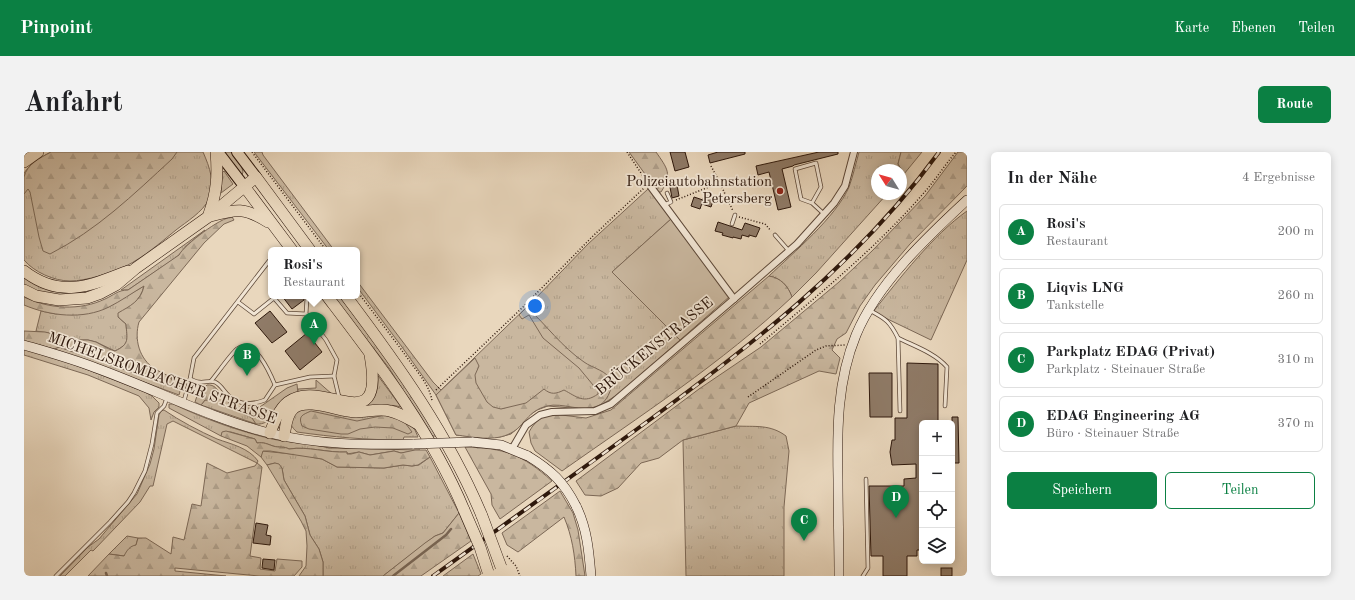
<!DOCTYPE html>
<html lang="de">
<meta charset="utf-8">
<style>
body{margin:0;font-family:"Old Standard TT",serif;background:#f2f2f2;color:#202124}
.controls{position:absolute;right:12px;bottom:12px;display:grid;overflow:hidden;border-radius:6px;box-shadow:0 2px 10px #0003}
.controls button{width:36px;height:36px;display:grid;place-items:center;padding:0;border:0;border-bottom:1px solid #e0e0e0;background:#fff;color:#202124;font:20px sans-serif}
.compass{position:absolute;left:847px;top:12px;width:36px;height:36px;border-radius:50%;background:#fff;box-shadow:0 2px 10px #0003;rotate:307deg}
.you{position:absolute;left:511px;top:154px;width:14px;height:14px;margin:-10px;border:3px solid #fff;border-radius:50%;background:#1a73e8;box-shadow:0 0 0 6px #1a73e833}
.badge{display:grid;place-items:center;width:26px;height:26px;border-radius:50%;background:#0b8043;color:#fff;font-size:13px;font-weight:700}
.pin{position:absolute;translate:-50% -33px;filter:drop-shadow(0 1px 2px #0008)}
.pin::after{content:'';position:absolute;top:21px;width:14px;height:12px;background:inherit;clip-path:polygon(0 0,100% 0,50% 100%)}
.popup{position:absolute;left:244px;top:95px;width:92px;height:52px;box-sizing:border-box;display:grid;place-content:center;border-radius:6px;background:#fff;filter:drop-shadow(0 1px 3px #0005);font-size:13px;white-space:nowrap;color:#757577}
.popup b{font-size:15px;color:#202124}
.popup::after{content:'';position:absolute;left:50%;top:100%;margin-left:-8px;border:8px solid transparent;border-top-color:#fff}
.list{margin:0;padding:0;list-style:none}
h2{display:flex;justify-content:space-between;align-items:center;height:52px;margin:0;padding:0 16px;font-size:17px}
h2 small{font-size:13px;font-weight:400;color:#757577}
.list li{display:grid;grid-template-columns:26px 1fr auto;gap:12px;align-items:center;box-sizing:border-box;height:56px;margin:0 8px 8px;padding:0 8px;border:1px solid #e0e0e0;border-radius:6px}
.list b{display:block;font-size:15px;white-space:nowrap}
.list p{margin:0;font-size:13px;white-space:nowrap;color:#757577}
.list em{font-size:13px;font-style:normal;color:#757577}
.actions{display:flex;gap:8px;padding:12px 16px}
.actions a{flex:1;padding:9px 0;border:1px solid #0b8043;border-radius:6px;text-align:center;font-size:14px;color:#0b8043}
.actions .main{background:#0b8043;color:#fff}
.icon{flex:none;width:22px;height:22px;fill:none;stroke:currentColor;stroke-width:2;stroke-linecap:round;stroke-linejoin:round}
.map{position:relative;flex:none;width:943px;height:424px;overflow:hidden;border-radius:6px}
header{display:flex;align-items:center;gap:24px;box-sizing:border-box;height:56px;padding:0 20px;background:#0b8043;color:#fff}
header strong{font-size:19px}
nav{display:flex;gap:22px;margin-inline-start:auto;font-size:14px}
.intro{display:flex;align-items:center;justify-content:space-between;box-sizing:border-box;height:96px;padding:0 24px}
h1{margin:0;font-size:28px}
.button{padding:10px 18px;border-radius:6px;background:#0b8043;color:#fff;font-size:14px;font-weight:700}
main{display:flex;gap:24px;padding:0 24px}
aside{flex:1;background:#fff;border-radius:6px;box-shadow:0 2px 10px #0003}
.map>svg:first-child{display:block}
</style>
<header>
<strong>Pinpoint</strong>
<nav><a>Karte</a><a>Ebenen</a><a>Teilen</a></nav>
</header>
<div class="intro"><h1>Anfahrt</h1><a class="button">Route</a></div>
<main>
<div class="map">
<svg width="943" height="424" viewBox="0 0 943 424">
<defs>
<pattern id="grass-tufts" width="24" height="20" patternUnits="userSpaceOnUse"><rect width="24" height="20" fill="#c9b79f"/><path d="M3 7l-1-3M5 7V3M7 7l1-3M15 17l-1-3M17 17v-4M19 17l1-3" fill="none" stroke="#ad9d88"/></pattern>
<pattern id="forest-firs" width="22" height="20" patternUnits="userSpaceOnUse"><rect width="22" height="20" fill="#c9b79f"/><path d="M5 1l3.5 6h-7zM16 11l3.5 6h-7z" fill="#ad9d88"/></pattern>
</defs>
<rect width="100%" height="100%" fill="#e9d7bd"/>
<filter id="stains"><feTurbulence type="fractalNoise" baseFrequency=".005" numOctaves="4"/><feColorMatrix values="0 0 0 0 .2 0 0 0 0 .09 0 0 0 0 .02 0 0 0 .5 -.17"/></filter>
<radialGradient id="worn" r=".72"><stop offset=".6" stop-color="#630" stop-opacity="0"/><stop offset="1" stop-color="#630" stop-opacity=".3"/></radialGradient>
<g fill="url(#grass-tufts)" stroke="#7c6856">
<path d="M27,0H179C186,16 191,30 185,47C179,60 162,70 152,78C136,91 120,105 102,114C87,121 62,129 46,129C30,129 10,120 0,108V21C7,11 17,5 27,0Z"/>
<polygon points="200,0 207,0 217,12 219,20 218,23"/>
<polygon points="230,0 238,0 239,3 310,98 305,98"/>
<path d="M835,0H877L874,12L880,22L877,25V18H853V42H863L792,121L768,145C764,134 757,126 745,124C769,101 812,65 825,35C829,24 832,11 835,0Z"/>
<polygon points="200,19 209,32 197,41 198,21"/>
<polygon points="624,37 627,38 647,67 588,120 656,188 596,241 574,255 547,256 524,254 513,258 503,265 496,274 487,282 476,285 462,286 432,283 412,243 378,195 333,135 333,129 409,230 417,238 509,149 564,92"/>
<path d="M943,59V108L907,188L849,160C876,126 909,83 943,59Z"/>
<polygon points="181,78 162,94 155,103 150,107 104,138 97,138"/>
<polygon points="0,121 29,135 102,123 81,137 35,145 0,135"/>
<path d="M120,134C117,148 105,156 94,165L102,172C103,187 107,191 91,199L72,190L64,188H54L35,183L12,179L17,159L32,162L84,155Z"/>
<polygon points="309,144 314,144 319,149 374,222 413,284 408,284 365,216"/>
<path d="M35,195L106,218L145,234L149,230L147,225C154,229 158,235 155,243L30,197Z"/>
<polygon points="0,197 49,212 121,240 128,244 135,251 135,255 130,260 127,268 125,256 115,244 64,223 0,203"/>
<path d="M352,221L377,255C360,250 352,257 337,257C316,257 282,240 265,256C260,262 259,269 256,276H254C252,270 256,264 259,259C263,254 268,250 274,248C302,238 360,280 352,221Z"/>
<polygon points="292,228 309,243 274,242 274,237 292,236"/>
<polygon points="193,237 205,251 206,254 229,266 232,272 177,253 181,248 190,248 195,241"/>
<path d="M145,252H149C181,267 214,279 248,287C267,291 286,291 305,296L396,298L377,301L370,299L346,303L335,300L323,302V300C303,301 284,294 265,297C259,294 255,296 249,294C243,292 240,290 233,291L231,287L207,280H199L197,284L145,256Z"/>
<path d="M275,257L354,260L383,269L391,278L394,285H380L379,288C343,288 308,285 273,280C267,275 266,271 267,264Z"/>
<path d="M140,258C156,269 175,279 193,287C207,292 225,296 234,309L233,311L149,269L143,272L129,334H126L116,350L69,399L67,398L41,424H36L64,395L75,387L113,342L126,312L130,297L135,263L137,259Z"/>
<path d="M712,274C731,275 746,272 762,284L765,299L760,355V424H662L659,288Z"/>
<polygon points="238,299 278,303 298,307 313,315 360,316 379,313 388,314 395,313 406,305 435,361 419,381 411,384 359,424 299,424 299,410 295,397 286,383 281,364 260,328 258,316 251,311 243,313 237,305"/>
<polygon points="103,384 114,386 112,393 100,404 85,402"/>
</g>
<g fill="url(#forest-firs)" stroke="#7c6856">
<path d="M27,0H153L148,7C109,43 73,78 26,102L19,99L15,85L6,40L4,37L0,42C0,37 0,30 0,25C3,12 16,6 27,0Z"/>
<path d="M605,0H632C643,16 649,22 637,40H634Z"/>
<polygon points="877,0 898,0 880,22 874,12"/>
<polygon points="934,0 943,0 943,34 886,92 851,133 836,154 822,181 813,187 808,198 816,206 812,222 795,219 725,251 712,274 659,288 635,306 617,311 594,336 577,344 561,343 552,329 675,237 737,195 815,130 848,99 901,44"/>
<path d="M208,65L210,68L200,72L180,91L115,170C110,187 115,207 131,217C139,222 147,223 150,232L148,234L35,195L30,197L0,189V179L21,180L54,188H64L72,190L85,197L91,199C106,192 103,187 102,172L94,165V161C106,154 117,149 120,134C108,141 97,149 85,155C59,168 26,164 0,153V145C25,157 56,159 81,147C90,143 94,138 104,138L155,103C160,93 197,65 208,65Z"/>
<path d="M745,124C757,126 764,134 768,145C698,211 616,264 538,319L511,299L507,291L505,280L508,275L513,269L522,263L529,262L562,266L587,258Z"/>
<path d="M503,155C522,173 538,195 560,210C568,216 584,219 587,229C589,237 582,251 574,254C557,261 539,250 523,254C503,259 501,274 487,281C471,290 449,285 432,283L412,243L451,206L455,214L451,223L452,231L463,250L469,255L477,257L502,251L520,237C527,243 532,242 540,238C553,245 560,252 574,242V239L555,216L519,186L505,163L498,167L495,163Z"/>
<path d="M273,232L274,242C264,252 246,274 232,272L228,266L205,254V251L214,255L233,257L263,236Z"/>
<path d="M183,233C190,232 196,238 194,245L190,248H181L177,253L171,250L174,241Z"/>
<path d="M287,259L333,269L361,263L379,268L388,280L384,282L369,276L351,275L336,277L324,282H317L285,277L278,274C274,264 278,263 287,259Z"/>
<path d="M202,279L231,287L233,291C240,290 243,292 249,294C255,296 260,294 265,297C284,294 303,301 323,300V302H327L335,300L346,303L370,299L377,301L391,298H402L406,305L394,313L388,314L379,313L360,316L313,315L298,307L246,299H239L237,305L223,294L197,284L198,280Z"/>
<path d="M441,295C480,296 498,302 528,329L476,367L468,353L467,342Z"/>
<path d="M183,311L203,321L231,314L233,311L238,315L226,404L237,406L236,417L251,419L253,407L278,409V415L270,424H235L151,416V419L202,424H64L85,402L100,404C103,398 106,394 112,393L114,386H122L147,402L149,385L160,388L168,352L177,354Z"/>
<polygon points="251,311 255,312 258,316 260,328 281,364 286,383 295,397 299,410 299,424 275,424 282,414 283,394 282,379 277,369 243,313"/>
<path d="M536,339L549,361L554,378L561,424H552C551,403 548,384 540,365L494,400L483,393L478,381Z"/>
<polygon points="435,361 447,389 397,424 359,424 401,391 411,384 419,381"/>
<polygon points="449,402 457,422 454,424 419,424"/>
</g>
<polygon fill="#c9b79f" stroke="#7c6856" points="647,67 705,145 656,188 588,120"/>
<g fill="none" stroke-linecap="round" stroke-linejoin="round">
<g stroke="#786452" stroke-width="2.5">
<polyline points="82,421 83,424"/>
<polyline points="369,424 422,383 427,377"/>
</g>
</g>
<g fill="#8f7b68" stroke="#2e180c">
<polygon points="646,0 661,0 665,15 651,19"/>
<polygon points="694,0 721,0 721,2 686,11 684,3"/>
<polygon points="795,0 814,0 814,2 770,13 769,14 758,17 767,55 754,58 745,20 734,23 732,14"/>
<polygon points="653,33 655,44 648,46 646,35"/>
<polygon points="680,43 690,46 687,55 678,52"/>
<polygon points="670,45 679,48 676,57 667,54"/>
<polygon points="694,70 718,78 721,71 736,76 732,85 725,83 725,85 718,83 717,87 709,85 709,86 698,83 699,81 691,79"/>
<polygon points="258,144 279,144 280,148 268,157"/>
<polygon points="246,159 263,180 248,191 231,171"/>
<polygon points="283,181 298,200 276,218 261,199"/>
<polygon points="883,211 914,212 914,271 898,271 898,398 893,398 893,404 883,404 883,424 859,424 859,404 847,404 845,334 880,334 880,327 892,326 892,312 868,313 866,300 868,288 871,288 871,266 883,266"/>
<polygon points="845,221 868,221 868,265 846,265"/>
<polygon points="928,265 934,265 935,311 928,311"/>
<polygon points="232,371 244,373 242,383 247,384 246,393 229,391"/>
<polygon points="239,407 251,408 250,418 238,416"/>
<rect x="917" y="416" width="11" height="8"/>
</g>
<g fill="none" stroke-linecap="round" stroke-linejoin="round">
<defs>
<g id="lane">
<polyline points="788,51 797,35 792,11 771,17 777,47 788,51 800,62"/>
<polyline points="640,53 647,50 643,41"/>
<polyline points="708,72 711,63"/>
<polyline points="751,83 765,99"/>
<polyline points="250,144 250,146 263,161 282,162 302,188 313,208 310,224 315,245"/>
<polyline points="214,150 230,162 250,146"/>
<path d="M847,159C862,167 866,170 874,186L876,259"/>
<polyline points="282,162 283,146 282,144"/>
<path d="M874,186C890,194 911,201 923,215L921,254"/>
<path d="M166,227C169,228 172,230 175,230C181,231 185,228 191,230C197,233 199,238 204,243C215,254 228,253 241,248L251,233L286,225L310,224"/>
<path d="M187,229C193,222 206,203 213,197C230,184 246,221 251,233"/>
<polyline points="160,249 166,227 170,206 245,109 247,114"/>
<polyline points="32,424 86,370 104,350 110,341 121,319 128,292 133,261 140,254 143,246"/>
<polyline points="839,424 844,416 842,327"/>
</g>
<g id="street">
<polyline points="627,35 710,147"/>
<polyline points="488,297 502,273 516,263 528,260 571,259 587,252 710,147 773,92 810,51 821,34 830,0"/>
</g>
<g id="secondary">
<path d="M0,193C24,200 49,207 72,216C130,237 186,266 245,281C293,293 342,293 390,292"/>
<polyline points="448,290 477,293 504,304"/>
<path d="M552,354C563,376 565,399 567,424"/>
<path d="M815,424C815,392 814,359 814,327C813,278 813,229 832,183C853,132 903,85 943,48"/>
</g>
<g id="primary">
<polyline points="194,0 220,34"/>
<polyline points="213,0 232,25"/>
</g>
<g id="highway">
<polyline points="0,10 14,0"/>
<polyline points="220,34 268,98"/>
<path d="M185,62C193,40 194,23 192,0"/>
<path d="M186,64C213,57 220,55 244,70"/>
<path d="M0,119C36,147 66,134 104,119"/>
<polyline points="0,138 12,144 35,148 63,146 77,141 92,133 112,116 184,65 232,25 286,98"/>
<path d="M303,144C354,211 407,279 440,358"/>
<path d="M322,144C374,213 425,284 458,364"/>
<path d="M246,281C250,270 255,257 264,250C298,224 362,292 346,203"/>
<path d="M260,284C262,275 262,262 270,256C284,245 316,260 332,260C344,260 355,256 366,259C376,261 385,267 394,272"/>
</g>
</defs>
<use href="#lane" stroke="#5d4838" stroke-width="4.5"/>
<use href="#street" stroke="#5d4838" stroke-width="8"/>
<use href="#secondary" stroke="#2e180c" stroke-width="10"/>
<use href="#primary" stroke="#2e180c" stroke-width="12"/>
<use href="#highway" stroke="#2e180c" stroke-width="12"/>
<g stroke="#2e180c" stroke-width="1.5" stroke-dasharray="1 2" stroke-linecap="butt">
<polyline points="228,0 302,98"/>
<polyline points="603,0 623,30"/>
<polyline points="687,14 695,29"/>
<polyline points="652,48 690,33 695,29 709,59"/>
<polyline points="715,65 741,72 747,79"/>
<path d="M333,139C351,163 370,187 387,211C396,223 406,235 408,249"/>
<path d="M736,192C792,145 850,98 898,43C910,30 920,14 932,0"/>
<polyline points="412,238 499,155 569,84 620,36"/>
<polyline points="724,245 792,198 802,194 821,193"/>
<polyline points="483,404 492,414 496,424"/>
</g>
<use href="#lane" stroke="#f1e5d4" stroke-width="3"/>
<use href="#street" stroke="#f1e5d4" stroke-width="6"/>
<use href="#secondary" stroke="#f1e5d4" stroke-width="9"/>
<use href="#primary" stroke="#e9d7bd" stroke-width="10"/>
<use href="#highway" stroke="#e9d7bd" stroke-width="11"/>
<defs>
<path id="rail" d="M409,424C476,376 543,328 609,280C722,198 833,113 915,0"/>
</defs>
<use href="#rail" stroke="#2e180c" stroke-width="4"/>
<use href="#rail" stroke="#f1e5d4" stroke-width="2.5" stroke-dasharray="8" stroke-linecap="butt"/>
<defs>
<g id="secondary-bridge">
<polyline points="390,292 448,290"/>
<path d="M504,304C527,318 540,330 552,354"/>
</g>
<g id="highway-bridge">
<polyline points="440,358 456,395 464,420"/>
<polyline points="458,364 477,415"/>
</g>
</defs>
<use href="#secondary-bridge" stroke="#2e180c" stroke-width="10" stroke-linecap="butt"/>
<use href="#highway-bridge" stroke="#2e180c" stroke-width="12" stroke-linecap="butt"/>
<use href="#secondary-bridge" stroke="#f1e5d4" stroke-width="9"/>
<use href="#highway-bridge" stroke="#e9d7bd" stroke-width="11"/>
</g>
<circle fill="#8f2418" stroke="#f1e5d4" stroke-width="1.5" cx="756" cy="39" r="4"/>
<g text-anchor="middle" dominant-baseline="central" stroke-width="3.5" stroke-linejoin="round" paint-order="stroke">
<g font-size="15" fill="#2e180c" stroke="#f1e5d4" text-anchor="end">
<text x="748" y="30">Polizeiautobahnstation<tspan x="748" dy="17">Petersberg</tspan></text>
</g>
<g font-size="15" fill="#2e180c" stroke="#f1e5d4">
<text transform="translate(631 195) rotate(-39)">BRÜCKENSTRASSE</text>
<text transform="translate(138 227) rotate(20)">MICHELSROMBACHER STRASSE</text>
</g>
</g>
<rect width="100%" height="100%" filter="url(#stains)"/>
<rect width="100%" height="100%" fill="url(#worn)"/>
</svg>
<div class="controls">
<button>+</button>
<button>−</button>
<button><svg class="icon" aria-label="locate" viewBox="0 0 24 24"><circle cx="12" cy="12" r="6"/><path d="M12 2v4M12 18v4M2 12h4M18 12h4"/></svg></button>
<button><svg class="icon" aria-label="layers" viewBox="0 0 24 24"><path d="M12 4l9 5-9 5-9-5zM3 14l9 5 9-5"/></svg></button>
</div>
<svg class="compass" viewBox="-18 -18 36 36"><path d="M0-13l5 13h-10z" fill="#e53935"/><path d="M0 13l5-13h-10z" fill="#757577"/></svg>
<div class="you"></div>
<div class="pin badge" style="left:290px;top:193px">A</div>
<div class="popup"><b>Rosi's</b>Restaurant</div>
<div class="pin badge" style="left:223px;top:224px">B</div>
<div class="pin badge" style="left:780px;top:389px">C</div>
<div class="pin badge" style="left:872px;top:366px">D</div>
</div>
<aside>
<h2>In der Nähe<small>4 Ergebnisse</small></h2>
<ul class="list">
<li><span class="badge">A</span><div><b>Rosi's</b><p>Restaurant</p></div><em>200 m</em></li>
<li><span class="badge">B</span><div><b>Liqvis LNG</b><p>Tankstelle</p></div><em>260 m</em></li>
<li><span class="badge">C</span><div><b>Parkplatz EDAG (Privat)</b><p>Parkplatz · Steinauer Straße</p></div><em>310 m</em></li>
<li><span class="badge">D</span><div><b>EDAG Engineering AG</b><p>Büro · Steinauer Straße</p></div><em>370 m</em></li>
</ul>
<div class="actions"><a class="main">Speichern</a><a>Teilen</a></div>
</aside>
</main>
